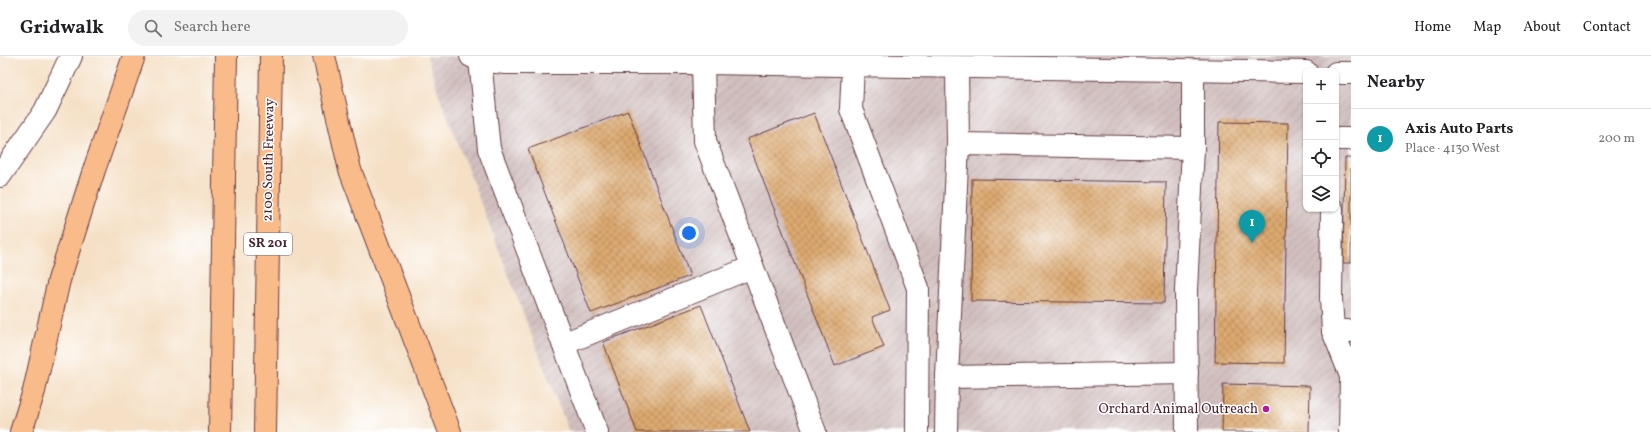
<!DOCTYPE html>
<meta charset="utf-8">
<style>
body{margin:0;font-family:Vollkorn,serif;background:#f2f2f2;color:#202124}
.controls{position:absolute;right:12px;top:12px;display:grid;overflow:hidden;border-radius:8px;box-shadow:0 1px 3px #0004}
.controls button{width:36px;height:36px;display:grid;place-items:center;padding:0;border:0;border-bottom:1px solid #e0e0e0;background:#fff;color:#202124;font:20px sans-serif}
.you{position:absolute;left:689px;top:177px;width:14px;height:14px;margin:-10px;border:3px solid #fff;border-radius:50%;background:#1a73e8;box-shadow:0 0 0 6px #1a73e833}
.badge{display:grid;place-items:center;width:26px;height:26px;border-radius:50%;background:#b5179e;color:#fff;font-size:13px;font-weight:700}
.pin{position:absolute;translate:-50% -33px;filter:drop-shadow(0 1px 2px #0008)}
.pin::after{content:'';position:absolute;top:21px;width:14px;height:12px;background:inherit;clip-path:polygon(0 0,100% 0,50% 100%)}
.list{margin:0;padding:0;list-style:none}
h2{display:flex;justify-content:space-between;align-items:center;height:52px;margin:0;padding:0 16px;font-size:17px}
h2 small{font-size:13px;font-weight:400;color:#757577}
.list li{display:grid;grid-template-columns:26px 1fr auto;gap:12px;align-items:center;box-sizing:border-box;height:60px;padding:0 16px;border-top:1px solid #e0e0e0}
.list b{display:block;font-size:15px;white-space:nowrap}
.list p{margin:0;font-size:13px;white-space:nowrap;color:#757577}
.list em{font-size:13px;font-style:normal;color:#757577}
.icon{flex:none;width:22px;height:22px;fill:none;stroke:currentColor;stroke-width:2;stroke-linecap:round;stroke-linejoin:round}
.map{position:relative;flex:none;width:1351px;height:376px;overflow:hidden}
header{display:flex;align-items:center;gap:24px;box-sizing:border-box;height:56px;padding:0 20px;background:#fff;border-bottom:1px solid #e0e0e0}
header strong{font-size:19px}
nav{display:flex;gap:22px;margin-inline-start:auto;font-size:14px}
.search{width:280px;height:36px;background:#f2f2f2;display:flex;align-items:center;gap:10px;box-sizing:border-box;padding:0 14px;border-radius:22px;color:#757577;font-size:15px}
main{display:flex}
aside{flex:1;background:#fff}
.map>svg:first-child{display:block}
</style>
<header>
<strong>Gridwalk</strong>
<div class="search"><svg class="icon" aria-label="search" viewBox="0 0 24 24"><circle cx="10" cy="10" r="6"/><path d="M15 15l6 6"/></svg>Search here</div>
<nav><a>Home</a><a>Map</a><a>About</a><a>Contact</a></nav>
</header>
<main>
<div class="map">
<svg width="1351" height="376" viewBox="0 0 1351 376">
<defs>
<pattern id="industrial-furrows" width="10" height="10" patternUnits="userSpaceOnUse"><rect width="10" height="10" fill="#d1bfbf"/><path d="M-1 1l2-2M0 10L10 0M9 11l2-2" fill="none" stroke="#b5a4a4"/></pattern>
<pattern id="building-cross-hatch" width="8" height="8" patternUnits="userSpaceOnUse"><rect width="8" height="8" fill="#ddaa71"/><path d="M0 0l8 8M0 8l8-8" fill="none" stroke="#b58a5d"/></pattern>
</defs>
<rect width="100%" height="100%" fill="#fff"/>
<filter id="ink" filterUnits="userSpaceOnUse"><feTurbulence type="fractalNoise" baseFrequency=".025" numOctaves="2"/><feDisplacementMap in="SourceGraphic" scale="8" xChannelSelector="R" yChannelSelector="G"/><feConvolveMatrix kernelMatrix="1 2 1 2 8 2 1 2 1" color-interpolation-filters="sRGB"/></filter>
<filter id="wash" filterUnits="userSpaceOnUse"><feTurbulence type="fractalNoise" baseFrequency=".012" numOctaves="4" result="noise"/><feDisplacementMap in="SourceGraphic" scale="16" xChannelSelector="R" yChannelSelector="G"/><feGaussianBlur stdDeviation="0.9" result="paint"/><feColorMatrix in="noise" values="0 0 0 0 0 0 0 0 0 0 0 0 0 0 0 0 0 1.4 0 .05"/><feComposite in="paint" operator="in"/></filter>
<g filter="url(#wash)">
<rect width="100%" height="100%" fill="#f5e0c6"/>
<path fill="url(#industrial-furrows)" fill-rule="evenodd" d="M427,0H1351V376H569L438,36ZM1306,15H1336V153H1306Z"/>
<g id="blocks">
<g fill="url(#building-cross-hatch)">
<polygon points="628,55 690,220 591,257 528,93"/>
<polygon points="814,57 890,254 872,261 884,291 835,310 747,83"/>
<polygon points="1219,66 1288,67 1284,307 1215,306"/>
<polygon points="1345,102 1351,102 1351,207 1343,207"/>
<polygon points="972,123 1166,126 1164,247 971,245"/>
<polygon points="701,249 750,376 637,376 603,286"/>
<polygon points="1223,328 1310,330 1309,376 1222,376"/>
</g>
</g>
</g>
<g filter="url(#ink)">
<use href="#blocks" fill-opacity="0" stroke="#643c42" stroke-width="1"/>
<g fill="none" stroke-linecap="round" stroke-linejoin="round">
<defs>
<g id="minor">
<polyline points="471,0 480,4 505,7 703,7 1306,16"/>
<polyline points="480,4 489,93 597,376"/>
<polyline points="703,7 705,85 815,376"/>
<polyline points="853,10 851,53 918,232 917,376"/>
<polyline points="957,12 958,88 1193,92"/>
<polyline points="1336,17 1351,17"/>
<polyline points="1336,83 1351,83"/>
<polyline points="0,120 45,55 71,0"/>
<polyline points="1332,153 1331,242 1333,275 1351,275"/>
<polyline points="1333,275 1351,320 1350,376"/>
<polyline points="563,288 752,211"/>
<polyline points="947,321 1187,317"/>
<polyline points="946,376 947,321 958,88"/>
<polyline points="1187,376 1186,234 1193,92 1193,15"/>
</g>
<g id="highway">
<polyline points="324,0 350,114 450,376"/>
<polyline points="21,376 34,335 59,224 94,114 134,0"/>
<polyline points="220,376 226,0"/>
<polyline points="265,376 271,0"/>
</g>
</defs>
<use href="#minor" stroke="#643c42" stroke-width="24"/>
<use href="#highway" stroke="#643c42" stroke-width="24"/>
<use href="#minor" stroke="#fff" stroke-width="22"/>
<use href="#highway" stroke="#fabb8b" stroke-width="22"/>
</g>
</g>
<circle fill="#b5179e" stroke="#fff" stroke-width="1.5" cx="1266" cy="353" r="4"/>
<g text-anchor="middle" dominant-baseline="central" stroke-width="3" stroke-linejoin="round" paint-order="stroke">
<rect fill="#fff" stroke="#80626b" stroke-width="1" x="244" y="177" width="48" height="22" rx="3"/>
<g font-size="13" font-weight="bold" fill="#4a1f2b">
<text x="268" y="188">SR 201</text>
</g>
<g font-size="14" fill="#4a1f2b" stroke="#fff">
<text transform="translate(269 104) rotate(-89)">2100 South Freeway</text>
</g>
<g font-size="14" fill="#4a1f2b" stroke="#fff" text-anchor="end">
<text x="1258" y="353">Orchard Animal Outreach</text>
</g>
</g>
</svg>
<div class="controls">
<button>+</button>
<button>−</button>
<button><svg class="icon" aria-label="locate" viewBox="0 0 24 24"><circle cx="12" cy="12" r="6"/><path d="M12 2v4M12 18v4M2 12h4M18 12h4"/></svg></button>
<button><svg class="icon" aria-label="layers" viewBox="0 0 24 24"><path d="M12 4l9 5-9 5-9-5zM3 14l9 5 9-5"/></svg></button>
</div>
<div class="you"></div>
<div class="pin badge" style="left:1252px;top:187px;background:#0f9aa8">1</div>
</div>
<aside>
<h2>Nearby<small></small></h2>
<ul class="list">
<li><span class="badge" style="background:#0f9aa8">1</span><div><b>Axis Auto Parts</b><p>Place · 4130 West</p></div><em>200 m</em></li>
</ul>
</aside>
</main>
